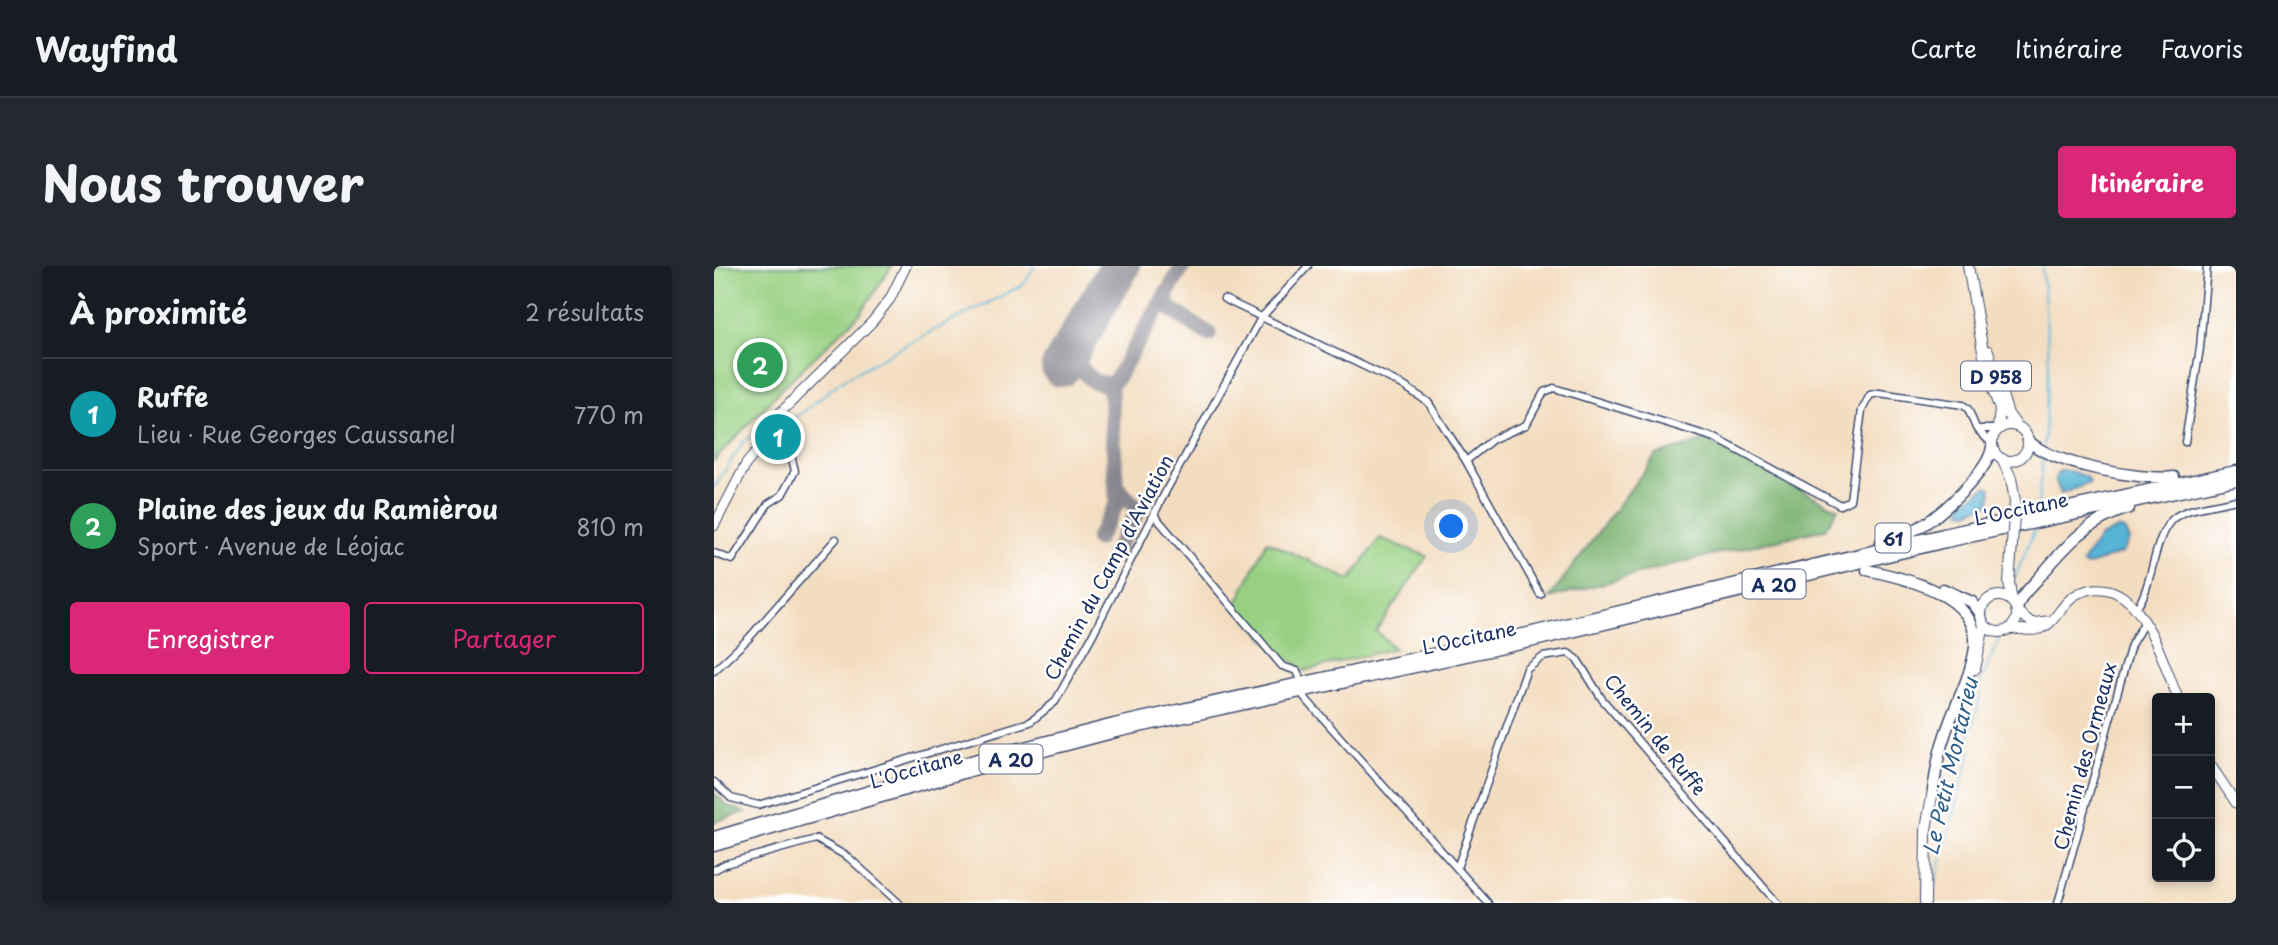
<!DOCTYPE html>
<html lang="fr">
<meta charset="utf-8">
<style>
body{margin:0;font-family:"Playpen Sans",sans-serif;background:#242831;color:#f1f3f6}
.controls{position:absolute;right:21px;bottom:21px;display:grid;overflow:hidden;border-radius:7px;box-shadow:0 4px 10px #0003}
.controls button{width:63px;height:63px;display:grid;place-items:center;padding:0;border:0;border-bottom:2px solid #363941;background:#171b24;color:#f1f3f6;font:35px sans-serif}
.you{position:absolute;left:738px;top:261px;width:24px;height:24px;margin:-18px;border:5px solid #fff;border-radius:50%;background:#1a73e8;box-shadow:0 0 0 10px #1a73e833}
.badge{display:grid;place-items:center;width:46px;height:46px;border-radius:50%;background:#db2777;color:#fff;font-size:23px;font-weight:700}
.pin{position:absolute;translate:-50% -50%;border:4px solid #fff;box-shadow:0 2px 7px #0006}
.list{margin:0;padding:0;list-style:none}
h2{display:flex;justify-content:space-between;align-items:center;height:91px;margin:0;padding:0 28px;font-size:30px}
h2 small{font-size:23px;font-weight:400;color:#9ea1a6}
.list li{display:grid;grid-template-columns:46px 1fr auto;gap:21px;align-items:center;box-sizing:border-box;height:112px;padding:0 28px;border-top:2px solid #363941}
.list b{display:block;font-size:26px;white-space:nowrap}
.list p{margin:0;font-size:23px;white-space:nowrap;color:#9ea1a6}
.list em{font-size:23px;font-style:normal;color:#9ea1a6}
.actions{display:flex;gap:14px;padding:21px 28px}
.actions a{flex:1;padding:16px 0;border:2px solid #db2777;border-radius:7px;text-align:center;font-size:24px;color:#db2777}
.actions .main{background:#db2777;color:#fff}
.icon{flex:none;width:38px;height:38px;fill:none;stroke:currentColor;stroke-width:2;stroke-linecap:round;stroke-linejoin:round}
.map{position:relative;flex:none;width:1522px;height:637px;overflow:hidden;border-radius:7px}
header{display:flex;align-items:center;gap:42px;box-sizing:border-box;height:98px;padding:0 35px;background:#171b24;border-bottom:2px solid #363941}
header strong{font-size:33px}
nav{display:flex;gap:38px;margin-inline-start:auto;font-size:24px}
.intro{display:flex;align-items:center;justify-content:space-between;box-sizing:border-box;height:168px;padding:0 42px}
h1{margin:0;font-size:49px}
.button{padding:18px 32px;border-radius:7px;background:#db2777;color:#fff;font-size:24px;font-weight:700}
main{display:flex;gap:42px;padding:0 42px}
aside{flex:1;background:#171b24;border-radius:7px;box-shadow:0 4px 10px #0003}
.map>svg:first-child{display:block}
</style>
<header>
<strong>Wayfind</strong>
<nav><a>Carte</a><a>Itinéraire</a><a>Favoris</a></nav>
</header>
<div class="intro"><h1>Nous trouver</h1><a class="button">Itinéraire</a></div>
<main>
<aside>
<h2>À proximité<small>2 résultats</small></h2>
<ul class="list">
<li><span class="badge" style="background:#0f9aa8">1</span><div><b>Ruffe</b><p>Lieu · Rue Georges Caussanel</p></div><em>770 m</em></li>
<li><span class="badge" style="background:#2e9e5b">2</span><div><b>Plaine des jeux du Ramièrou</b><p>Sport · Avenue de Léojac</p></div><em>810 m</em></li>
</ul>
<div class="actions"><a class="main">Enregistrer</a><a>Partager</a></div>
</aside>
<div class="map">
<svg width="1522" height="637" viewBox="0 0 1522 637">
<rect width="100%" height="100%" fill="#fff"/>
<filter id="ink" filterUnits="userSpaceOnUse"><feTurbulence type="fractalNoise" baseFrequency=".0143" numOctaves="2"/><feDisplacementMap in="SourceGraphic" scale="14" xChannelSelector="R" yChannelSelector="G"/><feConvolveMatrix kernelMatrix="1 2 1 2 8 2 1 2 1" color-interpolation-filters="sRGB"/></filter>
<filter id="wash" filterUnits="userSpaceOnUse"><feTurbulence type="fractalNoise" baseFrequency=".00686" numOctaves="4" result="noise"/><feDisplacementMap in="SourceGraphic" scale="28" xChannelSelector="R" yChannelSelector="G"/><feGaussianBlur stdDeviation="1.57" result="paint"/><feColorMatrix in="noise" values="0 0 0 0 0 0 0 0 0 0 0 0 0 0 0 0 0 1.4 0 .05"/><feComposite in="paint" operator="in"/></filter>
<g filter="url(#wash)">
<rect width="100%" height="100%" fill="#f3ddc0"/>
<g fill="#98d082" stroke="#5a8070" stroke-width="2">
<polygon points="0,0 178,0 145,49 69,121 0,195"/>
<polygon points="666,272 713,290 662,365 680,382 590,405 578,395 571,395 522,339 553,275 636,314"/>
</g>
<g fill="#7ab270" stroke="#4a7067" stroke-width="2">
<polygon points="992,174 1124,243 1111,263 984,292 835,332 942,189"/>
<polygon points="0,527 14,540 32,546 0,556"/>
</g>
<g fill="#55b3d4" stroke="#387199" stroke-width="2">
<polygon points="1345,205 1357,205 1373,211 1376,217 1347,228 1341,213"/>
<polygon points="1273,220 1277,222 1276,237 1254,246 1247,245 1249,237"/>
<polygon points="1405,262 1411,265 1415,274 1408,287 1373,300 1368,297 1386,271"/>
</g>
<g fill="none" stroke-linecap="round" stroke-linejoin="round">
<g stroke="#55b3d4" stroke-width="2">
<polyline points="1328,0 1335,95 1330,180"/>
<path d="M65,158C91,151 109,126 131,113C189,78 250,50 309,19L321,0"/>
<polyline points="0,222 30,175 47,165"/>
<polyline points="1324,240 1329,189"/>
<polyline points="1300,314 1321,263"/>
<polyline points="1216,636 1256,488 1254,474 1264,441 1266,417 1286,371"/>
</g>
<g stroke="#87868f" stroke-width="16">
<polyline points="452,28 453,41 495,68"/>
<polyline points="370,62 360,82 360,96 379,115 396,119 402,113 469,0"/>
<polyline points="396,119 402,221 421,240 423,247 402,284"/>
<polyline points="383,273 403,237 402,221"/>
</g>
<polyline stroke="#87868f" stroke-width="40" points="347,101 406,0"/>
</g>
</g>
<g filter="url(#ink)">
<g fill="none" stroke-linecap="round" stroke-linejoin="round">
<defs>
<g id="street">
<polyline points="510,33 687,118 714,136 752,195 779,173 812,159 830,126 840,122 1001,172 1126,239 1136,234 1148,144 1156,129 1165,127 1249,139 1254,143 1262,162 1278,178"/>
<polyline points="1264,163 1284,163"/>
<polyline points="1471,176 1486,82 1493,0"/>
<polyline points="752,195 826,328"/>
<polyline points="441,250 568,400 583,405 585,410"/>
<polyline points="0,287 18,294 54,238 68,229 81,205 77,189 53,170"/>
<path d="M1423,341C1431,331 1433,319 1437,306C1453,240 1459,248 1522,234"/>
<polyline points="0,405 35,372 122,273"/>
<polyline points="590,431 774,637"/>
<polyline points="0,516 17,532 44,539 316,456 341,436 378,370 453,223 547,52 594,0"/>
<polyline points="743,602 813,403 829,391 854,387 863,393 888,433 1063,637"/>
<polyline points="0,604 11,598 102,573 134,591 185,637"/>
<polyline points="1344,637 1417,379 1431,355"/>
</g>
<g id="secondary">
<polyline points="0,260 32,198 49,178 64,149 158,56 176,33 192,0"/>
<polyline points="1303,345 1318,357 1332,355"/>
<path d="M1294,364C1305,361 1316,367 1326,363C1343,357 1347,335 1365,327C1425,302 1447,393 1464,432"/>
<polyline points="1496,498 1522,537"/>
</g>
<g id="primary">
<polyline points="1254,0 1273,108 1286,143 1284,163"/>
<polyline points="1274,85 1294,148 1302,159"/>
<circle cx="1296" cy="177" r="18"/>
<polyline points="1288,193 1297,212 1301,235"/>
<circle cx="1285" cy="348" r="18"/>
<polyline points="1298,336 1295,316 1298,278"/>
<polyline points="1261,403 1270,359"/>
<polyline points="1211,637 1212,563 1220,519"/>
</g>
<g id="highway">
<path d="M1314,174C1335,198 1428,215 1460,211"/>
<path d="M1167,276C1180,272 1192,268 1204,262C1226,250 1275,205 1278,181"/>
<path d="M1153,304C1191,312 1266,329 1261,381C1257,412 1239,442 1230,472C1224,488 1222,507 1219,524"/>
<polyline points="1229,323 1258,336 1267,348"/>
<path d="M1303,345C1304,332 1314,324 1323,314C1351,281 1372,255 1415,242"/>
<polyline points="0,571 267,492 400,458 814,367 1229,268 1522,205"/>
<polyline points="0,580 270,501 402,466 816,376 1232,276 1522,214"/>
</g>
</defs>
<use href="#street" stroke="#3b496d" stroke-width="9"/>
<use href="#secondary" stroke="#3b496d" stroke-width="11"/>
<use href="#primary" stroke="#3b496d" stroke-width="12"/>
<use href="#highway" stroke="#3b496d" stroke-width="13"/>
<use href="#street" stroke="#fff" stroke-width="6"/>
<use href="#secondary" stroke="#fff" stroke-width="9"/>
<use href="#primary" stroke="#fff" stroke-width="10"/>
<use href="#highway" stroke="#fff" stroke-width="10"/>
<defs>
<polyline id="primary-bridge" points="1298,278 1301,235"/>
</defs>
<use href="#primary-bridge" stroke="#3b496d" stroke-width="12" stroke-linecap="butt"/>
<use href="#primary-bridge" stroke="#fff" stroke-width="10"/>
</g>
</g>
<g text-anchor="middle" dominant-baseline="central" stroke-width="5" stroke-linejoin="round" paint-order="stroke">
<g fill="#fff" stroke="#5f6d8e" stroke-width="2">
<rect x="1247" y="95.5" width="70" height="29" rx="5"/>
<rect x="1161.5" y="257.5" width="35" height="29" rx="5"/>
<rect x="1028.5" y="303.5" width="63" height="29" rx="5"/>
<rect x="265.5" y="478.5" width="63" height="29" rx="5"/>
</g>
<g font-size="18" font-weight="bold" fill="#1b2f5e">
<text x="1282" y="110">D 958</text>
<text x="1179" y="272">61</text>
<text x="1060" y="318">A 20</text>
<text x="297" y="493">A 20</text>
</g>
<g font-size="19" fill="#1b2f5e" stroke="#fff">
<text transform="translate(1307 242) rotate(-12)">L'Occitane</text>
<text transform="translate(394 301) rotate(-62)">Chemin du Camp d'Aviation</text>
<text transform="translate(755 371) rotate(-12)">L'Occitane</text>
<text transform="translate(942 468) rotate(51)">Chemin de Ruffe</text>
<text transform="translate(1370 490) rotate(-75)">Chemin des Ormeaux</text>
<text transform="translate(202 502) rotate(-16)">L'Occitane</text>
</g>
<g font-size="21" font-style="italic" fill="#2f5d87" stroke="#fff">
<text transform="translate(1235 500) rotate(-77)">Le Petit Mortarieu</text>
</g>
</g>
</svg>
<div class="controls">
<button>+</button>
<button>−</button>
<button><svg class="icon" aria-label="locate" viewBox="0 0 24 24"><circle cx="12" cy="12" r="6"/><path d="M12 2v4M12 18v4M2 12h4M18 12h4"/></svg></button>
</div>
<div class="you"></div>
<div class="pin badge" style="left:64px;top:171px;background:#0f9aa8">1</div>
<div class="pin badge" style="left:46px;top:99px;background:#2e9e5b">2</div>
</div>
</main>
